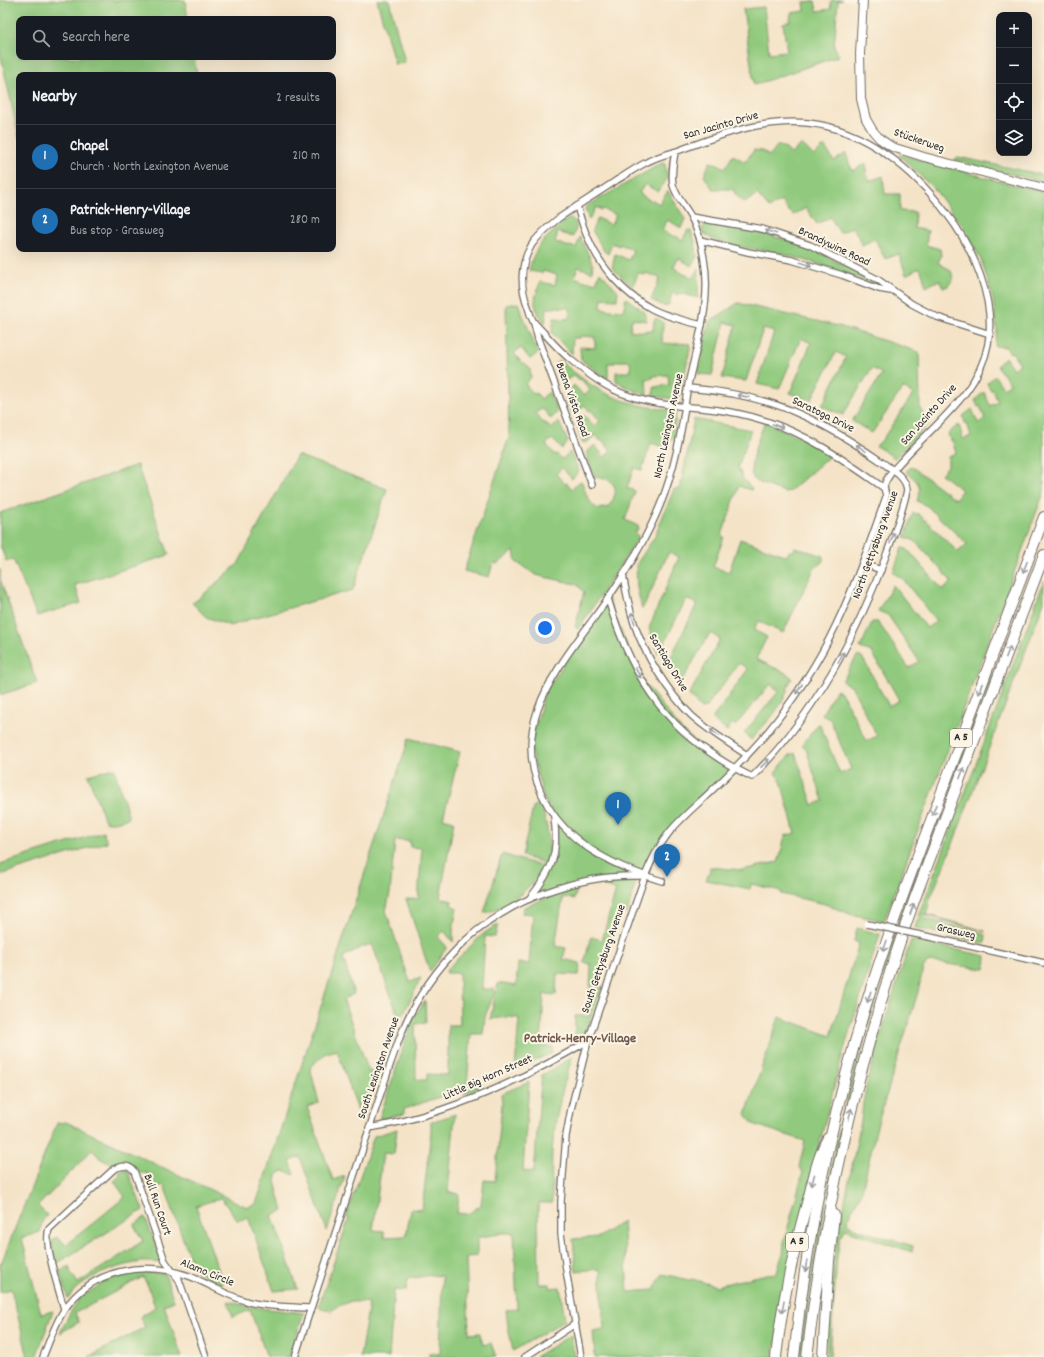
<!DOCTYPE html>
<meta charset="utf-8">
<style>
body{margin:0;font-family:Dekko,sans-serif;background:#242831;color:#f1f3f6}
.controls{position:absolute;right:12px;top:12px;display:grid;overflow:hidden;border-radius:8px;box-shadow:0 4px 16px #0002}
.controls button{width:36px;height:36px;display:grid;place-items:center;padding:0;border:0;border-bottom:1px solid #363941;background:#171b24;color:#f1f3f6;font:20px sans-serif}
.you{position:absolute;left:545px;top:628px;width:14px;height:14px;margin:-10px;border:3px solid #fff;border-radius:50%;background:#1a73e8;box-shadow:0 0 0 6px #1a73e833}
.badge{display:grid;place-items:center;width:26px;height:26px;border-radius:50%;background:#1f6fb2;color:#fff;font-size:13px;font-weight:700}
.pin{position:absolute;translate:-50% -33px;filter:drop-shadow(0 1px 2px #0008)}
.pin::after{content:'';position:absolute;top:21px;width:14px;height:12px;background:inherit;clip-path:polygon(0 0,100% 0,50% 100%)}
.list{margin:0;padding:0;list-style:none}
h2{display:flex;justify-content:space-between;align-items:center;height:52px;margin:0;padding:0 16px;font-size:17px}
h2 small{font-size:13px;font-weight:400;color:#9ea1a6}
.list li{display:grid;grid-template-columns:26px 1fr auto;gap:12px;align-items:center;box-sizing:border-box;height:64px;padding:0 16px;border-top:1px solid #363941}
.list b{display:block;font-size:15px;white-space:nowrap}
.list p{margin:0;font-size:13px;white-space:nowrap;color:#9ea1a6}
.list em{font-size:13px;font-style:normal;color:#9ea1a6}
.icon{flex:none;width:22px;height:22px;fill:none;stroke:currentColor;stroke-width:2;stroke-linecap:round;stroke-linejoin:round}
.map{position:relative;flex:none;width:1044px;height:1357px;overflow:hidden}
.search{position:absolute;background:#171b24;box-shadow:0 4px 16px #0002;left:16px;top:16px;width:320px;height:44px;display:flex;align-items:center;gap:10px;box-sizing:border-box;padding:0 14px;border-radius:8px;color:#9ea1a6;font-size:15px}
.panel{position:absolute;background:#171b24;box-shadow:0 4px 16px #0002;left:16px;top:72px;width:320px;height:180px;border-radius:8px}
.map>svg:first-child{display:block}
</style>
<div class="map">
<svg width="1044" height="1357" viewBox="0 0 1044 1357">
<rect width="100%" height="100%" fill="#fcf5e5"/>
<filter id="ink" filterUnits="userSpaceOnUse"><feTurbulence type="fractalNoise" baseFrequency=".025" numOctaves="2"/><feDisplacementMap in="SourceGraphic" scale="8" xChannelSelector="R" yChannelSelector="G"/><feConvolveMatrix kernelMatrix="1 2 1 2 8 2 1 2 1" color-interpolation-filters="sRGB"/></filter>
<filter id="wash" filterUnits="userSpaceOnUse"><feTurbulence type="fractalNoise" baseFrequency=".012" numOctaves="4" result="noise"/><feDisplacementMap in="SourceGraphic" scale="16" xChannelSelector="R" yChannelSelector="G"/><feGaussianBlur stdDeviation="0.9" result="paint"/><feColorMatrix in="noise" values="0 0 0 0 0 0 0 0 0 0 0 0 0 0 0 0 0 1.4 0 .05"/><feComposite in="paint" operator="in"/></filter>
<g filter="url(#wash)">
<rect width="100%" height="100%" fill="#f4e3c7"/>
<g fill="#91ca7e" stroke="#5e7a54">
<polygon points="0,0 185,0 188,19 19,19 19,57 194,57 197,75 19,75 19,138 0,52"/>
<polygon points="377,0 389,0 405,62 395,65"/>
<polygon points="832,0 843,0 838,1 834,46 839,56 754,85 743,9 764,7 769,53 787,51 783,23 790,21 791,13 805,11 804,2 815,1 817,11 831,9 830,2"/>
<polygon points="802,144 814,156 824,146 834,161 846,153 849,163 853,171 866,163 866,173 869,181 883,176 885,194 900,194 900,211 915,212 914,228 928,231 926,245 940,249 941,256 938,263 951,270 953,279 948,286 943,288 939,280 926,287 923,275 919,268 906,275 899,254 885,259 875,239 862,245 853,227 840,233 830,217 817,224 806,208 793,215 786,208 782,201 769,208 757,194 745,203 737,196 732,189 713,189 704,176 710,162 718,164 725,168 733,155 745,162 754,150 762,151 769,156 778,145 785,148 791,154"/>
<path d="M898,154L1044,193V492L884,921L850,914L825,904L781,894V891L751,884L750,889L706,880L710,870V867L742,870L778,862C782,853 782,845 785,836L795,833L781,781L775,773L790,755L795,753L813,805L823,801L806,749L802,745L819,723L840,774L851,769L830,719L822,714L836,690L841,692L867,741L877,736L852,687L842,681L857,656L862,657L889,706L899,700L872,652L860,648L872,622H878L909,668L919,661L888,615L878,611L893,585L927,628L936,621L902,578L893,573L902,548L907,549L943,590L952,582L915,541L905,537L913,513L919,514L958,552L967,544L927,506L917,501C922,485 919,482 906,472L911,466L955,499L962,490L941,474L948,466V456L956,453L952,440H950L948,433L959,425L963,439L971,436L967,423H965L963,416L972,409L978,423L985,419L980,406L978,407L975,400L984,392L990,406L998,402L992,389L990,390L987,383L995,376L1003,388L1010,384L1002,372H1001L997,366L1005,357L1013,369L1020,364L1012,352L1010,353L1006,347L995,346L997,330L993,299L982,262L965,229L935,190Z"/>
<polygon points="958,157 1044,175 1044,182 954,160"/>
<polygon points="662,163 665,164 667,179 658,192 645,184 639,193 651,201 653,200 659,204 668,191 685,219 681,228 668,220 662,229 674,237 676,236 682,240 688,230 691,231 695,242 697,257 691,266 679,258 673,267 685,275 686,274 692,278 699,268 698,298 679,293 679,295 672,293 669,304 666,307 651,300 660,278 646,273 645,275 638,273 634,284 632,286 612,268 615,254 629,260 633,250 620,244 619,246 612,243 608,254 604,251 592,230 598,218 611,225 616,215 603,209 602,210 596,207 589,220 585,209 587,206"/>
<path d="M570,218C580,223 576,229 573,237L558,232L555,242L569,247V246L576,248L580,237L593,264L592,272L578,267L574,277L588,282L589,281L596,283L600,272L618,291L617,300L602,298L601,308L615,311L616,309L623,311L626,298L645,312L647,321L632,319L630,330L645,332L646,330L653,331L654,320L656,318L663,322L662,343L677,344V343L691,344L679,400L654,396V387L669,385L668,375L653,376V378L646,379L647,395L631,389L616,381V372H631L630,361H616L615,363H608V379L581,360L580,347L595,348V337L581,336L580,338H573L572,354L552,333L554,318L569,319L570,308L555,307V308H547L545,323C531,304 534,303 540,282L555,285L557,275L543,271L542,273L529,271L533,257L540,244L566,220Z"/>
<path d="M708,223C742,228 775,235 807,247C832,258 857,272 881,285V287C847,273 814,262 779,253C754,247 724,249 703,233L702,228Z"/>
<path d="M518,303L538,353L530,359L521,348L514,353L523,364L525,363L530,369L531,378L525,384L534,394L536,393L541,399L549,392L558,412L551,419L542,408L535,414L544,424L546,423L551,429L559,422L568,442L562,449L552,439L546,444L555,455L557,454L562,459L570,452L579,471L572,479L562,468L556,474L565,484L567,483L572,489L580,481L582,482C586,493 587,502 598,509L608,507C622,490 615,478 594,476L586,453L595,445L604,457L611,451L602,440L600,441L596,435L587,442L582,443L577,424L584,415L594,426L600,421L591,410L589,411L585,405L576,412L571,411L565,395L574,385L584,396L590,390L581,379L579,380L574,375L562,383L556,371V363L558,361L561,362C574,372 587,383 601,391C624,403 650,408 676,411L674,437L663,447L651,443L642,470L634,468L627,488L635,491L625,520L636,525L639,527L635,533L639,537L578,629L575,627L584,592L576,584L536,575L516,562L514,551L497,564L493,563L489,577L464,571L509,437L506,305Z"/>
<polygon points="738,303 842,327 919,352 920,408 928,424 895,458 876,446 882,440 913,394 903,388 872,433 852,421 882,374 872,368 843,415 822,406 846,357 836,352 811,400 790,393 811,343 801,338 779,389 757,384 774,332 763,329 746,381 722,378 736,325 725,322 712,375 698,374 709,322"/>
<path d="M694,419L751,430L738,467L743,479L752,488L751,490L739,486L722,535L724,537L713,567L729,572L740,539L787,556L789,551L793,552L795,547L823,556V561L814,569L783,633L758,621L754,630L767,637L756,659L788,674L792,678C788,684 788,690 785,696C779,711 762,727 751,740L744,733L779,691L770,684L735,726L732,723L727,731L712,719L748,669L739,663L706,707L701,709L689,695L720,639L710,633L679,686L667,665L697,604L686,599L662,648L658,653L649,628L679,557L669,552L646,602L642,609L637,588L636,565L655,536L674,489H680Z"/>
<path d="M765,421L833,453L790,491L785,492C777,489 763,485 756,481C743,472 761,433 765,421Z"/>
<polygon points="297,455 387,489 353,590 250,619 231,626 206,617 192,603 197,600 238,564"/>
<polygon points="137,465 169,555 75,585 81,603 37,616 13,559 6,561 0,545 0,513"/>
<polygon points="0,569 0,579 37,683 0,695"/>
<polygon points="1044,581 1044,602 951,849 930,899 927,913 928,915 985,931 985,932 924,915 923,918 986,935 985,943 915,928 923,904 999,703"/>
<polygon points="608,599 641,679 683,732 734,769 668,834 645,876 594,879 529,900 554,857 554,815 544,799 530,747 545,692"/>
<path d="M992,672L994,674C952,785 907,896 873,1010C839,1124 817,1240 801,1357H799C815,1235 839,1114 875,996C891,942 911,890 931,837C951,782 971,727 992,672Z"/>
<path d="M409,738L460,752L443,818L454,821L440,898L452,901L451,905L457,908L453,929V942L444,931L438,937L447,947L430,972L406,899H418L422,848L410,847V841L395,840L390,893L386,911L410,982L421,978C417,986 404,1015 399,1018L372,944L362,947L343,957L354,994L343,999L369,1072L380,1069L362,1122L337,1050L326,1053L310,1067L319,1103L307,1107L333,1180L345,1176L327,1231L300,1157L290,1161L295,1175L283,1171L278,1174L275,1181L283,1211L272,1215L298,1289L274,1291L248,1217L238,1221L221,1198L196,1206L222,1280V1285L194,1270L164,1185L153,1188L147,1173H139C130,1160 127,1161 113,1165L101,1159L92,1150L38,1206L47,1215L42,1222L40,1232L22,1238L41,1314L53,1311L36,1357H28L11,1289L0,1292V1266L57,1123L66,1122L247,1207L256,1204Z"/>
<path d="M114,768L129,818C121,820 113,824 105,821L88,775Z"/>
<path d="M539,801C547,822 552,842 546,864L522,856L533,808Z"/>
<polygon points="103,832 107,842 0,875 0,864"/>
<path d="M502,854L544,867C530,888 510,908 484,913Z"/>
<polygon points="636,881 627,914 621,912 598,985 602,987 585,1034 575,1039 575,1016 589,1016 591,964 584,963 591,937 602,940 616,890 606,887 610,883"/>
<polygon points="577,890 574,899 563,897 555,946 566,948 563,959 580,963 579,975 557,974 556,995 544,994 541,1046 553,1047 552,1053 515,1070 519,1018 508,1017 490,1019 498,983 516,986 518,963 529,964 533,914 522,913 524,907 552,896"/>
<polygon points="498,924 495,937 485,936 482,989 493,989 495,991 485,1017 483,1034 471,1034 467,1085 479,1086 477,1089 463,1094 461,1090 404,1109 404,1114 379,1119 414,1016 425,1001 426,1023 415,1024 416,1080 427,1080 427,1074 448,1075 448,1025 460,1025 459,973 446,973 447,969 483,934"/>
<polygon points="857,928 880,934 842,1056 812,1172 773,1357 595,1357 593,1331 604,1329 600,1269 576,1271 573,1239 599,1237 623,1221 628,1292 654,1290 662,1274 689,1280 692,1279 716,1286 767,1274 777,1273 780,1261 783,1255 784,1242 803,1172 799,1167 805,1141 753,1124 746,1114 779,1017 831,1036 859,943 854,941"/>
<path d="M911,940L986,956L985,969L931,962L927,963L923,968L918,992L877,1126L862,1190C859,1199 847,1215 848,1223L854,1228L913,1246L912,1252L845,1229L840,1239L837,1258L830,1357H826L834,1255L861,1121L863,1103L868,1079L887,1014Z"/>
<path d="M572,1057C563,1088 554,1120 552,1153C551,1170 552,1186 552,1203H539L538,1208L539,1284H550V1288L560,1287L565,1320L513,1351L508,1327L506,1310L517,1309L514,1233H503L477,1238V1256L466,1257L469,1334L480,1333L483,1345L491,1343L496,1357H429V1353L440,1354L442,1276L431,1275L407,1279L406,1291L394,1290L389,1357H360L369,1303C354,1300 343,1302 331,1311L321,1309L319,1305L349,1218L346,1217L374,1136L397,1129L394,1154L383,1153L373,1230L384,1231V1237L406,1236L411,1209L422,1210L431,1132V1122L455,1114L448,1192L459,1194L457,1213L468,1214L481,1205L484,1180L495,1181L502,1103L501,1094L529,1082L523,1171L534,1172L540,1094L542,1075Z"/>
<polygon points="124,1170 128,1172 143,1210 56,1264 51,1241 58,1237 66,1245 125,1197 114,1181 121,1175 118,1171"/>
<path d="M145,1217L162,1261C155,1264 148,1261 141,1262C121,1265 93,1274 78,1287C74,1290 71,1295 68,1299L59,1272L69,1266L71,1273L78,1283L143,1241L134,1225Z"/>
<polygon points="141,1272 165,1274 174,1301 164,1305 182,1357 89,1357 145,1327 140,1317 155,1307 148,1286 143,1277 75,1313 79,1322 60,1333 70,1313 80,1298 109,1279 123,1274"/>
<polygon points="228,1301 251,1307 304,1313 289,1357 267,1357 250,1310 233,1317"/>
<polygon points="571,1335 575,1357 535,1357"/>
</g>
</g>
<g filter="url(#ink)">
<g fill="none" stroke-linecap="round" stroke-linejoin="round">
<defs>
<g id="street">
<path d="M577,206C580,216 583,228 588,238C600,267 624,294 652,309C668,317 685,321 702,325"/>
<polyline points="691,217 762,229 810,245 877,279 912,304 937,317 990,334"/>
<polyline points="700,240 748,252 792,260 842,275 879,289 891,291"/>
<polyline points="534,323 538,339 592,485"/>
<polyline points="862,563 881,570"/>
<path d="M623,575C626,592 629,607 634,623C644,654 669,694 692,716C709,731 728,743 747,755"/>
<path d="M608,599C633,683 671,738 752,777C815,714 858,634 888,550C895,531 903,510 907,490C906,476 889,468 879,460C853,442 826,425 797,413C763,398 725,391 688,388"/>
<path d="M662,881C618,868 572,847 548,806C505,733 552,675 594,618C610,596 625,574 638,550C660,512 672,478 680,435C684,418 685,401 688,385C697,343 712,302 704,259C702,244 697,228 690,215C684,205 676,196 673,185C671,174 673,163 675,152"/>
<path d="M529,899C553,870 559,854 554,816"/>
<polyline points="930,937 1044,963"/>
<path d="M369,1128C445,1116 522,1080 588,1041"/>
<path d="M64,1309C60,1292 43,1245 49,1229L114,1169C121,1166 128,1164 134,1171L165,1261L179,1280L206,1357"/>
<path d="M43,1357C49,1342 55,1324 64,1310C92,1269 144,1260 189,1276C210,1284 230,1298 253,1303C272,1307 291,1307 310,1308"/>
<path d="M295,1357L391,1062C397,1046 402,1029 410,1014C424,987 443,962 465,941C510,899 579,874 640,876"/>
<polyline points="525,1357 575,1324"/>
<path d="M581,1357L567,1276L561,1234V1201L566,1136L571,1109L588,1041L645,876C651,861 658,847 668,834C679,820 692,809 705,797C726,777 747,757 766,734C793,701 818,663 836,625C856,583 871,540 886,497C886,493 884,490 884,486C887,475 897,466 904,458C935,424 980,391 988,344C996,300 973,248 947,214C914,170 865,129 808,123C765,118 720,135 680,150C669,154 657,156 647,162C637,167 627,174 617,180C598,193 578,205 559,218C549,226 538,235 531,246C520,265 520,287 528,307C529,311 531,317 533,321C536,325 540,329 543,332C552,342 561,352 571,360C588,374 606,388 627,395C651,404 676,406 701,408C723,410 745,414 766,421C812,436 845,461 884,488"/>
</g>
<polyline id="secondary" points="863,0 860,54 861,99 866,119 873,131 880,139 892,147 924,157 1044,188"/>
<g id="highway">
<path d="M776,1357C782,1302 794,1248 809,1196C814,1176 818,1156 828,1138"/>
<path d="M794,1357C806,1240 830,1124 864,1011C888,932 918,855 947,778C979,691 1012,604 1044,517"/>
<path d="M807,1357C825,1200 862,1047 915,898L1044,555"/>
<polyline points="823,1357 829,1261 834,1215"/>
</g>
</defs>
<use href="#street" stroke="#716b62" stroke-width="8"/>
<use href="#secondary" stroke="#716b62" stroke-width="10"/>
<use href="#highway" stroke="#716b62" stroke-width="12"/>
<use href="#street" stroke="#fff" stroke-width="5.5"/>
<use href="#secondary" stroke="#fff" stroke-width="8"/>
<use href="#highway" stroke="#fff" stroke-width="10"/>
<defs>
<polyline id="street-bridge" points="867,924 930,937"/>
</defs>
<use href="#street-bridge" stroke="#716b62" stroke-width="8" stroke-linecap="butt"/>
<use href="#street-bridge" stroke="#fff" stroke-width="5.5"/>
</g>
<defs><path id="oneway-shaft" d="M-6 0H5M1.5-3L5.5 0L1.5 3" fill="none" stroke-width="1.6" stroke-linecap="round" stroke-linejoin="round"/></defs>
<g stroke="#a0a0a0">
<use href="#oneway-shaft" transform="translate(771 232) rotate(-162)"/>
<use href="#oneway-shaft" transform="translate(806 264) rotate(17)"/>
<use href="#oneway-shaft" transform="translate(743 396) rotate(-167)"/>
<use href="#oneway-shaft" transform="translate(778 426) rotate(20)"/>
<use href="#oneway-shaft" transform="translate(861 448) rotate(-145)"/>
<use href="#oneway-shaft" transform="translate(892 538) rotate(-70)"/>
<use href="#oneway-shaft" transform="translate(1025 567) rotate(111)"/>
<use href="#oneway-shaft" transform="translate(633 618) rotate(-107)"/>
<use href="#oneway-shaft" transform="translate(1008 652) rotate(-69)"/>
<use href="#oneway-shaft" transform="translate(841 657) rotate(-62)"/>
<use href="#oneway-shaft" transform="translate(638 673) rotate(61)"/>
<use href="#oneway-shaft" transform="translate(799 689) rotate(123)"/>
<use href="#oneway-shaft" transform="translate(980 689) rotate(111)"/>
<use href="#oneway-shaft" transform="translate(715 733) rotate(-144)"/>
<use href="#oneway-shaft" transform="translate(765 763) rotate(-47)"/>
<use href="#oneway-shaft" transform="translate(962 773) rotate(-69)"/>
<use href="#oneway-shaft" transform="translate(934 810) rotate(110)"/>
<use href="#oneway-shaft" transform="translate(912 909) rotate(-70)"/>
<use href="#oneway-shaft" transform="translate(885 946) rotate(109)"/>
<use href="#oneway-shaft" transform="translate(869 997) rotate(108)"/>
<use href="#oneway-shaft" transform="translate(850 1114) rotate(-76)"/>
<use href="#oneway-shaft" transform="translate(813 1180) rotate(105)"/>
<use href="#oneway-shaft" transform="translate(806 1266) rotate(99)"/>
<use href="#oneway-shaft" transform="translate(783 1307) rotate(100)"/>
</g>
</g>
<g text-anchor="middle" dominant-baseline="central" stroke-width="4" stroke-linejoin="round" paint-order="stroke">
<g fill="#fcf5e5" stroke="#6a6863" stroke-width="1">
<rect x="950" y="729" width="22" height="18" rx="3"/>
<rect x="786" y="1233" width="22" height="18" rx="3"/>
</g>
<g font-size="11" font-weight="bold" fill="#2b2b2b">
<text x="961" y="738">A 5</text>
<text x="797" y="1242">A 5</text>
</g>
<g font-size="12" fill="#2b2b2b" stroke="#fcf5e5">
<text transform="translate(721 126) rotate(-16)">San Jacinto Drive</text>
<text transform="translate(919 141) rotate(19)">Stückerweg</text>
<text transform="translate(834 247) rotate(25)">Brandywine Road</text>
<text transform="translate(572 400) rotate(70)">Buena Vista Road</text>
<text transform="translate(823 415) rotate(26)">Saratoga Drive</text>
<text transform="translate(929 415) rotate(-48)">San Jacinto Drive</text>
<text transform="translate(669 426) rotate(-78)">North Lexington Avenue</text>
<text transform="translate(876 545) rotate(-70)">North Gettysburg Avenue</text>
<text transform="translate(668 663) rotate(59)">Santiago Drive</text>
<text transform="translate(956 932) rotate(13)">Grasweg</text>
<text transform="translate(604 959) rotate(-71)">South Gettysburg Avenue</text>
<text transform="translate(379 1068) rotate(-71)">South Lexington Avenue</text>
<text transform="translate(488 1078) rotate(-24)">Little Big Horn Street</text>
<text transform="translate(157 1205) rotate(71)">Bull Run Court</text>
<text transform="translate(207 1273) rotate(22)">Alamo Circle</text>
</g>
<g font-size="14" font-weight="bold" fill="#705a4e" stroke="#fcf5e5">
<text x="580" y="1039">Patrick-Henry-Village</text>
</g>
</g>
</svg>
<div class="controls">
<button>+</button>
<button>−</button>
<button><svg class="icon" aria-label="locate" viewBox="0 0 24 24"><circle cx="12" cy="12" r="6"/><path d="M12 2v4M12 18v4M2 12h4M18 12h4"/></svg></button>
<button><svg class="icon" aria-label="layers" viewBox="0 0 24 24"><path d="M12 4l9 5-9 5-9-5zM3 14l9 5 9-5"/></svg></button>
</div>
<div class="you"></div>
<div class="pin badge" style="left:618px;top:825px">1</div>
<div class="pin badge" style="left:667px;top:877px">2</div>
<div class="search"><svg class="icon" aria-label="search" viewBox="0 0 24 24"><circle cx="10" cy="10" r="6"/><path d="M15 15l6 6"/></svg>Search here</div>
<section class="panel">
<h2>Nearby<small>2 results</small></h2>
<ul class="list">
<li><span class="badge">1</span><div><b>Chapel</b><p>Church · North Lexington Avenue</p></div><em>210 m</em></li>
<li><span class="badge">2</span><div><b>Patrick-Henry-Village</b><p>Bus stop · Grasweg</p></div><em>280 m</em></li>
</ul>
</section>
</div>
